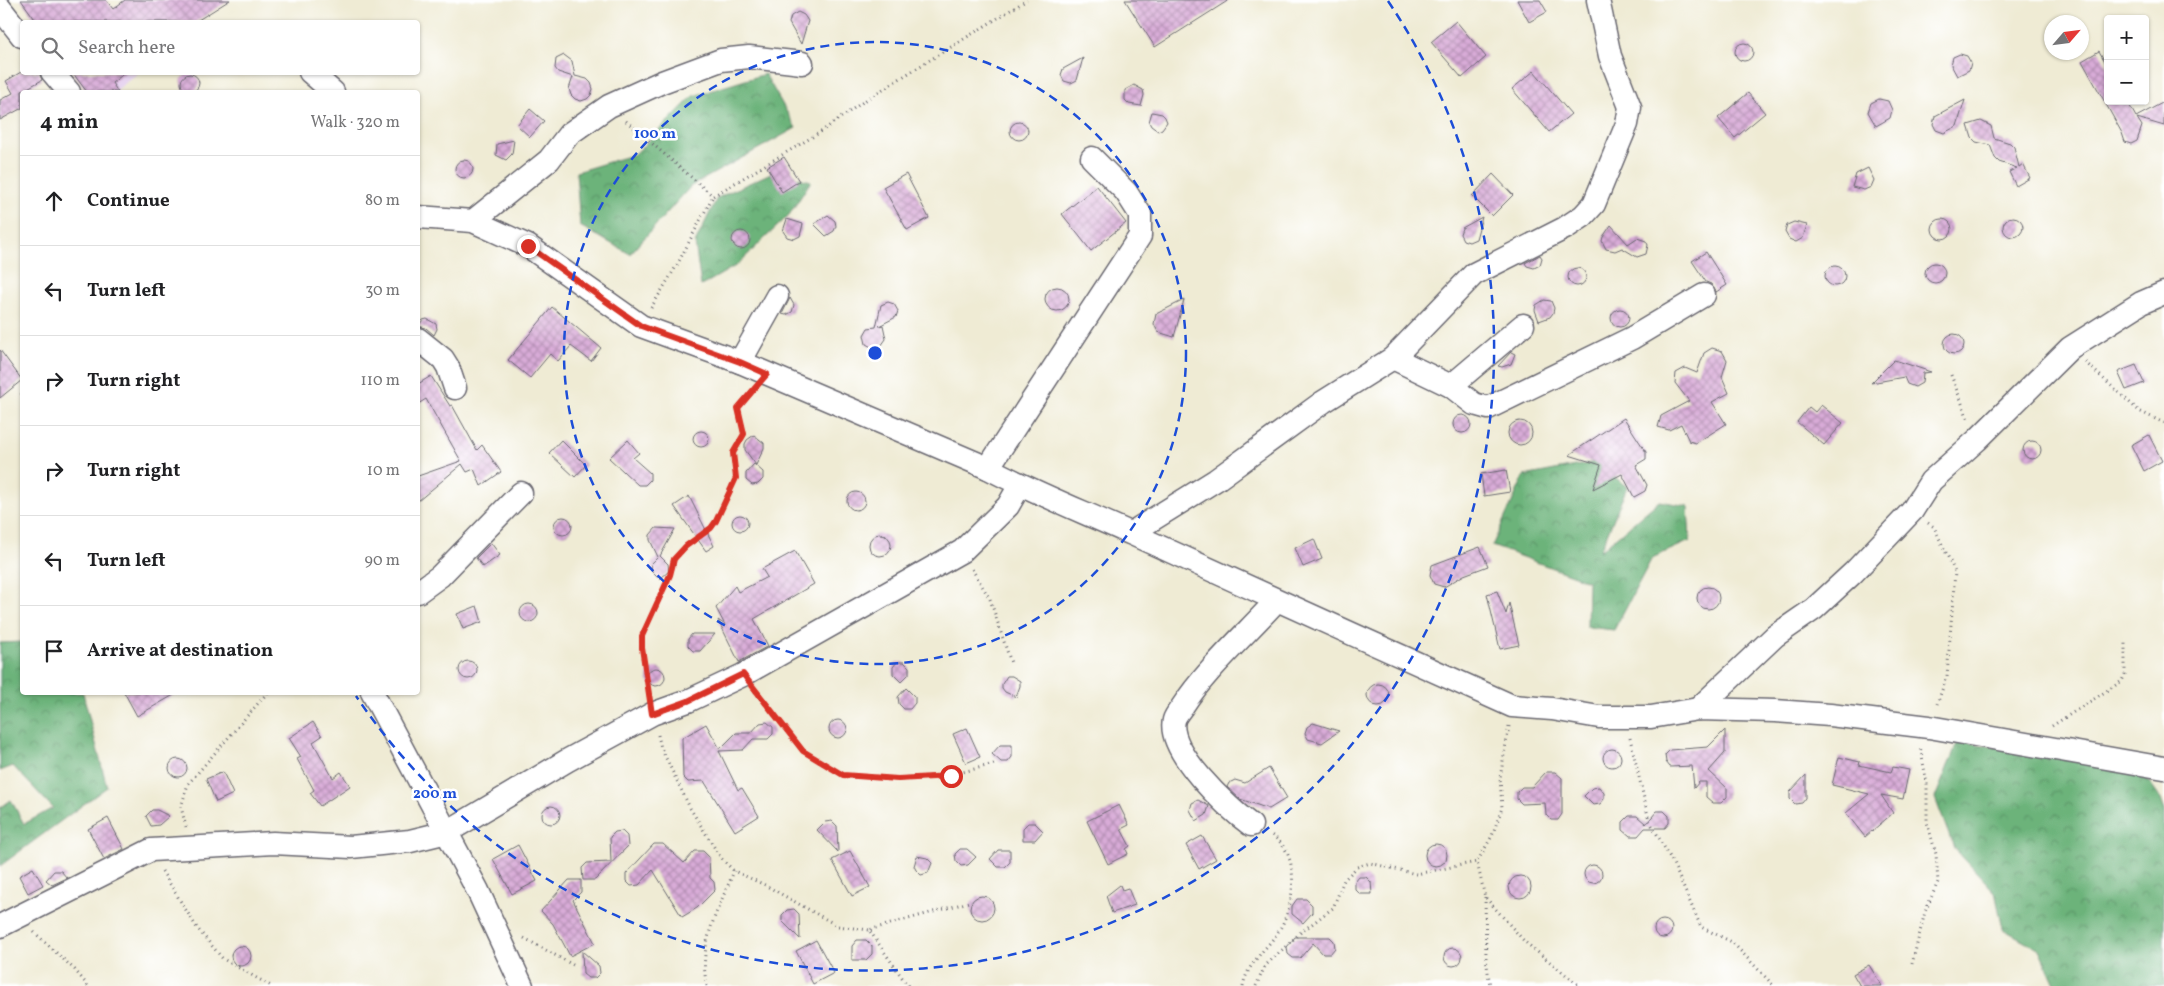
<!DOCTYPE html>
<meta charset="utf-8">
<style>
body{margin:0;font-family:Vollkorn,serif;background:#f6f6f6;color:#202124}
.controls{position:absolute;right:15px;top:15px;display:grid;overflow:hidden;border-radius:5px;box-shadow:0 1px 4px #0004}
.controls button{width:45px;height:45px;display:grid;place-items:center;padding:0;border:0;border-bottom:1px solid #e0e0e0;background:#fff;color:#202124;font:25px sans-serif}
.compass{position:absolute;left:2044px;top:15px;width:45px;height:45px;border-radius:50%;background:#fff;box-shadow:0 1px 4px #0004;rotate:62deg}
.stop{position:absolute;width:15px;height:15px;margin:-11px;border:4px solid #d93025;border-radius:50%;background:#fff}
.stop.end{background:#d93025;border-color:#fff;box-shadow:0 1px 5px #0008}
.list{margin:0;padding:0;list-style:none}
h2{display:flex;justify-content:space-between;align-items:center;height:65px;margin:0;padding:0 20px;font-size:21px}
h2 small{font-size:16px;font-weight:400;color:#757577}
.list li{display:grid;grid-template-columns:32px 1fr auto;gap:15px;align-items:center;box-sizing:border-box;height:90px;padding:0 20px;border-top:1px solid #e0e0e0}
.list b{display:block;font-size:19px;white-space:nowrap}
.list em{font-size:16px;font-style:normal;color:#757577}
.icon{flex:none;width:28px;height:28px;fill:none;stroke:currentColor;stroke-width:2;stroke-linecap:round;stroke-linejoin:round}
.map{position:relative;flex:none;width:2164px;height:986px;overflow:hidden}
.search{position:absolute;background:#fff;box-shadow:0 1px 4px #0004;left:20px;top:20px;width:400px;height:55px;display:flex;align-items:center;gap:12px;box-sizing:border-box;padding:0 18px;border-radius:5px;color:#757577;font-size:19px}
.panel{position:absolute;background:#fff;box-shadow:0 1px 4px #0004;left:20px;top:90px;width:400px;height:605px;border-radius:5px}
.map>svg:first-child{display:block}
</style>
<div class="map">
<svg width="2164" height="986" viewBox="0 0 2164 986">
<defs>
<pattern id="forest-crowns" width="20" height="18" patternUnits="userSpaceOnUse" patternTransform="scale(1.25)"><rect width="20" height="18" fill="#6cb37a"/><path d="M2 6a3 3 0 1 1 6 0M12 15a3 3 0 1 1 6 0" fill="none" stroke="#589165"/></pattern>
<pattern id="building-cross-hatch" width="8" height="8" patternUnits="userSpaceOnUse" patternTransform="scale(1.25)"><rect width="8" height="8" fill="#d9acd8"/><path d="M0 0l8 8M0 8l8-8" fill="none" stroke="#b08cb0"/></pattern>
</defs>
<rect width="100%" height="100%" fill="#fff"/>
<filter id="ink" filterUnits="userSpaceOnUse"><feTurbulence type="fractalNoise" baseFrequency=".02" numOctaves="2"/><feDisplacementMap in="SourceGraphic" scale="10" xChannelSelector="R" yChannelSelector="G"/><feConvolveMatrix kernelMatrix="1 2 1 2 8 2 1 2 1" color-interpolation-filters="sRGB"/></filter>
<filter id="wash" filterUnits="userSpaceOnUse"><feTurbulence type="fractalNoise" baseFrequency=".0096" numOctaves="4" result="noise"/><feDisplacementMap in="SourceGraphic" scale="20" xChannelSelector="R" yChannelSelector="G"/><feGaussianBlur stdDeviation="1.12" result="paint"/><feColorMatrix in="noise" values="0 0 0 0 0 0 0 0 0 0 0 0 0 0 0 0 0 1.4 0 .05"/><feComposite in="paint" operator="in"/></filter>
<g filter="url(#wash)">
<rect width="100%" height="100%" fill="#efebd4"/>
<polygon fill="#e6d3f0" points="77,73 138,73 114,92 92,92"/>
<g fill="url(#forest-crowns)" stroke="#476a5a">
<polygon points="765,74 796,128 691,186 630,254 580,226 576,172 635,154 693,96"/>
<polygon points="773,172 811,181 789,215 737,265 701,286 695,243 717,198"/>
<polygon points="1596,462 1627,487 1600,551 1659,501 1688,506 1690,541 1652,558 1614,630 1587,627 1588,581 1492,546 1524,476"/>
<polygon points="22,642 22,692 83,693 107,787 0,866 0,808 11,800 24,824 53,808 13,766 0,771 0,643"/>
<polygon points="1958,741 2141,770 2158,794 2164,811 2164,986 2056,986 2039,949 2003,929 1995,892 1954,848 1935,798"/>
</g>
<g id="blocks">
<g fill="url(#building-cross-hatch)">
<polygon points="21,0 106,0 113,9 125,0 230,0 195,22 37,22"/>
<polygon points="1125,0 1229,0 1155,47"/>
<polygon points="1517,0 1540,0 1547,12 1529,22"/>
<polygon points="798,12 804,15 808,21 801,44 789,23 791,16"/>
<polygon points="1456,21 1486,57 1462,78 1431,42"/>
<circle cx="1744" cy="52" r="9"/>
<polygon points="2099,51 2108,67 2108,101 2127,101 2136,117 2164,102 2164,126 2137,118 2142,126 2137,141 2131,144 2125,142 2122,133 2082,61"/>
<polygon points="1960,54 1967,56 1971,63 1969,70 1957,76 1951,65 1953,57"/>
<polygon points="564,55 572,61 575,76 587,79 591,83 593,89 591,95 587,99 581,101 575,99 571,95 569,89 573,77 558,72 555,68 556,59"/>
<polygon points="1083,58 1077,80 1071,83 1064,81 1061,75 1063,69"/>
<polygon points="1534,71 1571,114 1549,132 1512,89"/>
<polygon points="21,72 39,72 42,80 22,91 22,108 0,120 0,100 13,93 6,81"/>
<polygon points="72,72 126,72 112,83 118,92 87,92"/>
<circle cx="190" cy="83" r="9"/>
<polygon points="1134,85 1143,90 1144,95 1141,106 1129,104 1125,100 1125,90"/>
<polygon points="1748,93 1765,113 1735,138 1718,118"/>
<polygon points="1879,99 1888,101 1892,110 1890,118 1876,126 1868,112 1871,103"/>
<polygon points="1965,100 1957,126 1944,133 1936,130 1933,124 1935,116"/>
<polygon points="530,109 544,121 530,137 517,125"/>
<polygon points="1152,112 1162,114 1165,117 1167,122 1162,129 1158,131 1151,126 1149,122"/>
<polygon points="1981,121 1991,126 1994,138 2010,143 2014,147 2019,167 2023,164 2030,178 2016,186 2009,172 2017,168 1999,162 1995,158 1990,145 1976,142 1972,138 1968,125"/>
<circle cx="1019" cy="131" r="9"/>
<polygon points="514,140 512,154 506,160 496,155 497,144"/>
<polygon points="784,157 799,181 782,192 767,167"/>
<circle cx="464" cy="169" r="9"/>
<polygon points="1868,168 1874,180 1871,187 1864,190 1852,187 1856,174"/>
<polygon points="906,174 929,218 907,230 883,187"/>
<polygon points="1493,174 1513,195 1492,216 1472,196"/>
<polygon points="1097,186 1126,223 1091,251 1062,214"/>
<polygon points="828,215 835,221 836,226 834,231 826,236 814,224"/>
<polygon points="1482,217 1476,239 1469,242 1463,240 1460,234 1462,228"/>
<circle cx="2013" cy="227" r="10"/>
<polygon points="787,219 803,224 800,236 794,239 787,237 783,231"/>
<circle cx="1942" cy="229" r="10"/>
<polygon points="1794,222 1807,225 1803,238 1796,242 1789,239 1785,232 1787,225"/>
<polygon points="1611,225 1628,244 1637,238 1646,241 1648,245 1646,254 1637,257 1622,248 1615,251 1606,249 1602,241 1603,237"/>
<circle cx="741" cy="240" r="9"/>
<polygon points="1706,252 1727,285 1716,292 1711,284 1706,282 1692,261"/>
<polygon points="1540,255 1542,258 1540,265 1534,268 1527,266 1525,263"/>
<circle cx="1935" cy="273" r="10"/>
<circle cx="1835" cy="276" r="10"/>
<circle cx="1577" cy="277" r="9"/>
<circle cx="1057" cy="299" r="12"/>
<polygon points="790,298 794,305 792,312 786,315 782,314"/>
<polygon points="1184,300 1174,337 1158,332 1154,324 1156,314"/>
<polygon points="1544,300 1551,301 1554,308 1553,313 1550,317 1539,321 1535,310 1536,305"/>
<polygon points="888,302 894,304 898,311 896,317 879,326 883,325 886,339 881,346 873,348 866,344 864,335 868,328 876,327 881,305"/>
<polygon points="552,307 601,348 591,361 571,346 558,361 550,354 530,378 508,360"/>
<circle cx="1620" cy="318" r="9"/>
<polygon points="427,319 436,324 437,329 434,335 426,328 418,326 423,320"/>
<circle cx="1954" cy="344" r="10"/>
<polygon points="1712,348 1722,351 1727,360 1722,377 1729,393 1712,402 1726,424 1696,443 1689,441 1681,424 1669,430 1658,427 1661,416 1689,401 1675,383 1676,373 1685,368 1697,373 1704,353"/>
<polygon points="0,350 22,380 0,398"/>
<polygon points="1511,352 1515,354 1511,364 1502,367 1498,366"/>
<polygon points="1894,360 1901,362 1931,372 1923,373 1922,383 1915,387 1907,384 1904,377 1871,383"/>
<polygon points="2136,365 2144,383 2126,390 2118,372"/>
<polygon points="431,376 450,406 452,405 477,450 482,445 501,472 481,486 474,469 467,472 462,464 418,501 418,476 461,461 426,399 418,404 418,384"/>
<polygon points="1821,405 1843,423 1824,445 1797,422 1809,407 1815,412"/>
<circle cx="1462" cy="424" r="9"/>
<polygon points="1624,418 1646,452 1646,459 1636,465 1647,485 1645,491 1634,497 1622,474 1593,489 1601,465 1569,455"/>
<circle cx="1520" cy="433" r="12"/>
<circle cx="701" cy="439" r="8"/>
<polygon points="754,435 764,443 764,448 756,465 745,450 745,444 747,440"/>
<polygon points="2149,435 2162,461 2144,471 2131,445"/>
<polygon points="561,440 586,465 575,477 549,453"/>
<polygon points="628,440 639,453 633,458 650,473 650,480 645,485 638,485 609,458"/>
<circle cx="2032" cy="450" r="9"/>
<polygon points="754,464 763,472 763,479 758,484 752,485 746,480 746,473"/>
<polygon points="1506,470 1510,492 1484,496 1481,474"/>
<circle cx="856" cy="501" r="9"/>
<polygon points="689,496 714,546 706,551 674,506"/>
<circle cx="740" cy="523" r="8"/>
<circle cx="563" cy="526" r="9"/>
<polygon points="656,528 675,529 660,556 668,564 669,571 660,579 652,571 651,564 658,557 650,540 650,535"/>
<circle cx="880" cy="545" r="11"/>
<polygon points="1314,539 1322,559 1303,567 1295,548"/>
<polygon points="491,543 500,555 483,567 476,558"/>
<polygon points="1480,547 1488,566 1464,575 1444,587 1434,584 1430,575 1432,565"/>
<polygon points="795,551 814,584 754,619 768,646 739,662 718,620 725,625 716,608 735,586 738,592 767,577 762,569"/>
<circle cx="1708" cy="598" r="11"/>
<polygon points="1497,591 1506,614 1509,603 1519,645 1500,649 1487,594"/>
<circle cx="529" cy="613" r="9"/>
<polygon points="477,606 482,622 463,629 457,614"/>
<polygon points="692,634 715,634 700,651 693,651 688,646 688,639"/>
<circle cx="468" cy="670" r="9"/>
<polygon points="897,662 904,662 909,667 909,674 901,682 893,674 893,667"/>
<circle cx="656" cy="677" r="9"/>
<polygon points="1007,676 1012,676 1020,681 1020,686 1016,697 1005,692 1002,688 1002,684"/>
<circle cx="1378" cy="695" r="11"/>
<polygon points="906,688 915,697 915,703 910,709 904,709 899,704 898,697"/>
<polygon points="124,692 179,692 137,716"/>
<circle cx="838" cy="729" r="9"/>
<polygon points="313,722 322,736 313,742 333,778 341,772 350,786 320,806 310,793 314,790 297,759 301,757 289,738"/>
<polygon points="767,722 773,727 773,734 768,739 753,739 743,750 719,751 738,790 742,788 759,816 735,831 704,781 688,782 683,777 682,738 706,724 720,749 736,733 751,733 760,723"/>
<polygon points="1313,723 1339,731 1322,743 1308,739 1305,733 1307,727"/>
<polygon points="967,728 980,757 966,763 953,734"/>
<polygon points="1725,730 1725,753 1709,771 1727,788 1727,797 1721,803 1713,803 1706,797 1706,782 1699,782 1694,788 1692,766 1670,767 1666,762 1665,755 1670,750 1708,747"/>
<polygon points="1000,745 1012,745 1012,757 1008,762 1001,762 992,754"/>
<circle cx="1612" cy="758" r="9"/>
<polygon points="1839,757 1860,762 1859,765 1891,772 1893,767 1909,770 1903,799 1881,795 1893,813 1865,837 1846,813 1869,794 1832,785"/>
<circle cx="178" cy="768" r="9"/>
<polygon points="1269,768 1287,798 1269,809 1240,799 1227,787 1229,783 1235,780 1245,783"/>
<polygon points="223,772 233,794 216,802 206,779"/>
<polygon points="1546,772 1555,772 1562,778 1562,814 1558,820 1551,820 1546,815 1545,803 1522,804 1517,799 1517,792 1522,787 1532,787"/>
<polygon points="1806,775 1806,798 1802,803 1795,804 1790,799 1790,792"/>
<polygon points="1599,787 1604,793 1604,799 1600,804 1593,805 1584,796 1592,788"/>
<polygon points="1198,800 1209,806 1206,815 1196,821 1190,810 1192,803"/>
<polygon points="1119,805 1129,825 1121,829 1130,846 1126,849 1128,854 1108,864 1087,821"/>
<circle cx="551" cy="815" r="9"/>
<polygon points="152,810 157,810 169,816 159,825 151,826 146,816"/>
<polygon points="1657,811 1664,811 1669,816 1669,823 1665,828 1645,828 1638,836 1630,836 1623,830 1623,822 1629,816 1637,816 1646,824"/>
<polygon points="108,818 124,849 104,859 88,829"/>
<polygon points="832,821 837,826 838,852 817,830 825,822"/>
<polygon points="1028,823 1035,823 1043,831 1035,840 1023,840 1023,828"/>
<polygon points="622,831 627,836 628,846 595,880 583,880 582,868 587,863 611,862 610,837 615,832"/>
<polygon points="1202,836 1216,859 1199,869 1186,845"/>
<polygon points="654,844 663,844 684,863 695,851 703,851 709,857 710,878 714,882 715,890 697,908 682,917 653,870 639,885 631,886 626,881 626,874"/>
<circle cx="1436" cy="855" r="11"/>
<polygon points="518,845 537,881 512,894 493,859"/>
<polygon points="960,849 967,849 976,857 968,865 961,866 956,861 955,854"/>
<polygon points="998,850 1010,850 1010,862 1005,867 998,867 990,859"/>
<polygon points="850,851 870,887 852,896 832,860"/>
<polygon points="917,856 927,858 932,863 928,873 921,875 916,870 914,866"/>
<circle cx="1593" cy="874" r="9"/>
<polygon points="33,868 43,885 28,893 19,876"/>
<polygon points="54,871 61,871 67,878 52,885 46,880"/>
<circle cx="1520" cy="887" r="11"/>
<polygon points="1359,877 1366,877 1371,882 1372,894 1360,894 1355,889 1355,882"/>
<polygon points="569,880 581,880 581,892 573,900 595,943 570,956 553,924 541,911"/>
<polygon points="1120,885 1122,890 1128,888 1135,905 1112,913 1106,896"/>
<circle cx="982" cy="908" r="12"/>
<polygon points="1297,899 1306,899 1312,905 1312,913 1303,923 1292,914 1292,906"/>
<polygon points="794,909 799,914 800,939 782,921 782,915 787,910"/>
<circle cx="1663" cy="929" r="9"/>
<polygon points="1295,937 1330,937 1334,941 1335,948 1330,954 1323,954 1313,943 1300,958 1293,958 1288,954 1287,947"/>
<polygon points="816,940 834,973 813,984 796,951"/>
<polygon points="857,940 866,940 872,946 872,954 866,960 852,960 852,946"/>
<circle cx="241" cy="956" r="10"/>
<circle cx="1453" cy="957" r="9"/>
<polygon points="582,951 599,966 600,973 595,978 588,978 583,974"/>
<polygon points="1869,965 1882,986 1860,986 1853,974"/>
</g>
</g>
</g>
<g filter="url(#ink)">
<use href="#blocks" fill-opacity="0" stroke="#6a6871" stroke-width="1"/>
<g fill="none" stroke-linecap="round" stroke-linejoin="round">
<defs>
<g id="minor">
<polyline points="0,8 22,36"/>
<polyline points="52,72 69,92"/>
<polyline points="310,72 333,92"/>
<path d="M418,217L473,221L528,246L641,326L740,362L988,468C1035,493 1084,512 1132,534C1259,592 1385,649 1512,706L1552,709L1599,717H1651L1698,709L1775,711L1830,715L1929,727L2164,768"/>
<polyline points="473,221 549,160 569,134 609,106 662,82 721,60 749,57 802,63"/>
<polyline points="418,339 443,359 448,367 455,388"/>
<polyline points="1393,358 1451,386 1474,404 1488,408 1632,338 1704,295"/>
<polyline points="740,362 777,296"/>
<polyline points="1451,386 1523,325"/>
<polyline points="988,468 1140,236 1140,214 1126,192 1092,158"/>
<polyline points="1131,533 1216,480 1323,402 1393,358 1474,274 1565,228 1583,216 1594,204 1627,124 1630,107 1610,56 1598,0"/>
<polyline points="418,592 440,576 521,493"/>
<polyline points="372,692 478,891 522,986"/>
<polyline points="1698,709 1775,636 1814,609 1853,573 1912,511 1931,481 1977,440 2070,348 2141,303 2164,293"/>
<path d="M1251,825C1228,808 1166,751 1174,720C1175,716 1179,711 1182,707C1205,671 1246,634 1276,601"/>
<polyline points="0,926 151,850 273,843 351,847 410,841 447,832 568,760 652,714 688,701 743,675 962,551 1008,506 1020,485"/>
</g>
</defs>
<use href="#minor" stroke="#6a6871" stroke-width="25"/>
<g stroke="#6a6871" stroke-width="3" stroke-dasharray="1 4" stroke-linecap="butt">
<polyline points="626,121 713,196 819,133 870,97 1027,0"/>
<polyline points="651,308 677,265 713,196"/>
<polyline points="2085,362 2139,411 2164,423"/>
<polyline points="1951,375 1968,419"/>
<polyline points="21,393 22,394"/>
<polyline points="1928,523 1934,527 1955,572 1947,676 1936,707"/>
<polyline points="972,569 990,599 1011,663"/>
<polyline points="755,691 803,751 843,775 898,779 951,775 994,764"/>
<polyline points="649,692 642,648 642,636 670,575 675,559 686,546 711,528 716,521 735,478 733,453 744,434 738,408 753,390"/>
<polyline points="1509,726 1500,778 1502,808 1492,836 1477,862 1485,897 1525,942 1580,986"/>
<polyline points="2052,726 2122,681 2125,674 2125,642"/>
<polyline points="658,735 661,748 690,808 721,858 734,871 765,885 838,926 869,930"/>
<polyline points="1630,738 1649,820 1672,861 1701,927 1732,942 1774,986"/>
<polyline points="186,827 181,807 188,784 268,692"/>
<polyline points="162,871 197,928 223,959 271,986"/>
<polyline points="1485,897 1486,958 1490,986"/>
<polyline points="34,932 75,970 88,986"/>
<polyline points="524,938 573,965"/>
<polyline points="1912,964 1925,912 1938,882 1936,854 1927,822 1927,784 1920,746"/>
<path d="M707,986C697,945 719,908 734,871"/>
<polyline points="908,986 869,930 969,902"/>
<path d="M1243,986C1248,959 1274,945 1284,921C1296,894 1299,849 1269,834"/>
<polyline points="1256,986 1265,966 1300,933 1333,908 1344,880 1357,867 1370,863 1416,874 1477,862"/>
</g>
<use href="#minor" stroke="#fff" stroke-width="22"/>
</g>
</g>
<g fill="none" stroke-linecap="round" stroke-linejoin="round" filter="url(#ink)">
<polyline stroke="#d93025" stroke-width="6" points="528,246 641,326 740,362 767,374 738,408 744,434 733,453 736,478 716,521 711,528 686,546 674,559 670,575 642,636 642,648 652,714 688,701 743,674 803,751 843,775 898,779 951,776"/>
</g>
<g fill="none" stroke="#1d4ed8" stroke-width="2.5" stroke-dasharray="9 6">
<circle cx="875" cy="353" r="311"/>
<path d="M1388 1A622 622 0 1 1 356 696"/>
</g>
<circle cx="875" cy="353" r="8" fill="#1d4ed8" stroke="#fff" stroke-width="2.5"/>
<g font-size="15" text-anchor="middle" font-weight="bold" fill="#1d4ed8" stroke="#fff" stroke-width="5" stroke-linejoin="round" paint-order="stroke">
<text x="655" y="138">100 m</text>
<text x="435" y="798">200 m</text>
</g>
</svg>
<div class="controls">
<button>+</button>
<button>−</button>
</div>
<svg class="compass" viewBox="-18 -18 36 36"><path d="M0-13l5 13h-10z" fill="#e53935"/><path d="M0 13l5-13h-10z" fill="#757577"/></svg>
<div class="stop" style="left:951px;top:776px"></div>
<div class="stop end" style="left:528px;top:246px"></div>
<div class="search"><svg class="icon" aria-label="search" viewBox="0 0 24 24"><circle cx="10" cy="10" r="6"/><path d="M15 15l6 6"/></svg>Search here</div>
<section class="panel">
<h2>4 min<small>Walk · 320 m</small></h2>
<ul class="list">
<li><svg class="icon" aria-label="ahead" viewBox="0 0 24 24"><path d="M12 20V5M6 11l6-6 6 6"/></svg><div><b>Continue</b></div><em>80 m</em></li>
<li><svg class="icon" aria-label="left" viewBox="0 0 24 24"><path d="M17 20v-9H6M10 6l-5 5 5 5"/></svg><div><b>Turn left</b></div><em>30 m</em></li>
<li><svg class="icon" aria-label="right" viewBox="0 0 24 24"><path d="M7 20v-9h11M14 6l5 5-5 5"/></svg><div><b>Turn right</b></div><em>110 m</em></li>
<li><svg class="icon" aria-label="right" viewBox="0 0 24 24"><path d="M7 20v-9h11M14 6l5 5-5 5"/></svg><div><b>Turn right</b></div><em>10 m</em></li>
<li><svg class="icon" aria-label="left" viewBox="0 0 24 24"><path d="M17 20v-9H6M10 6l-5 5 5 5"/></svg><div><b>Turn left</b></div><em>90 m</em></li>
<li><svg class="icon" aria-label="arrive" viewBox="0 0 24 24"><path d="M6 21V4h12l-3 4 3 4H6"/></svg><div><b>Arrive at destination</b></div></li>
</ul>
</section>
</div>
